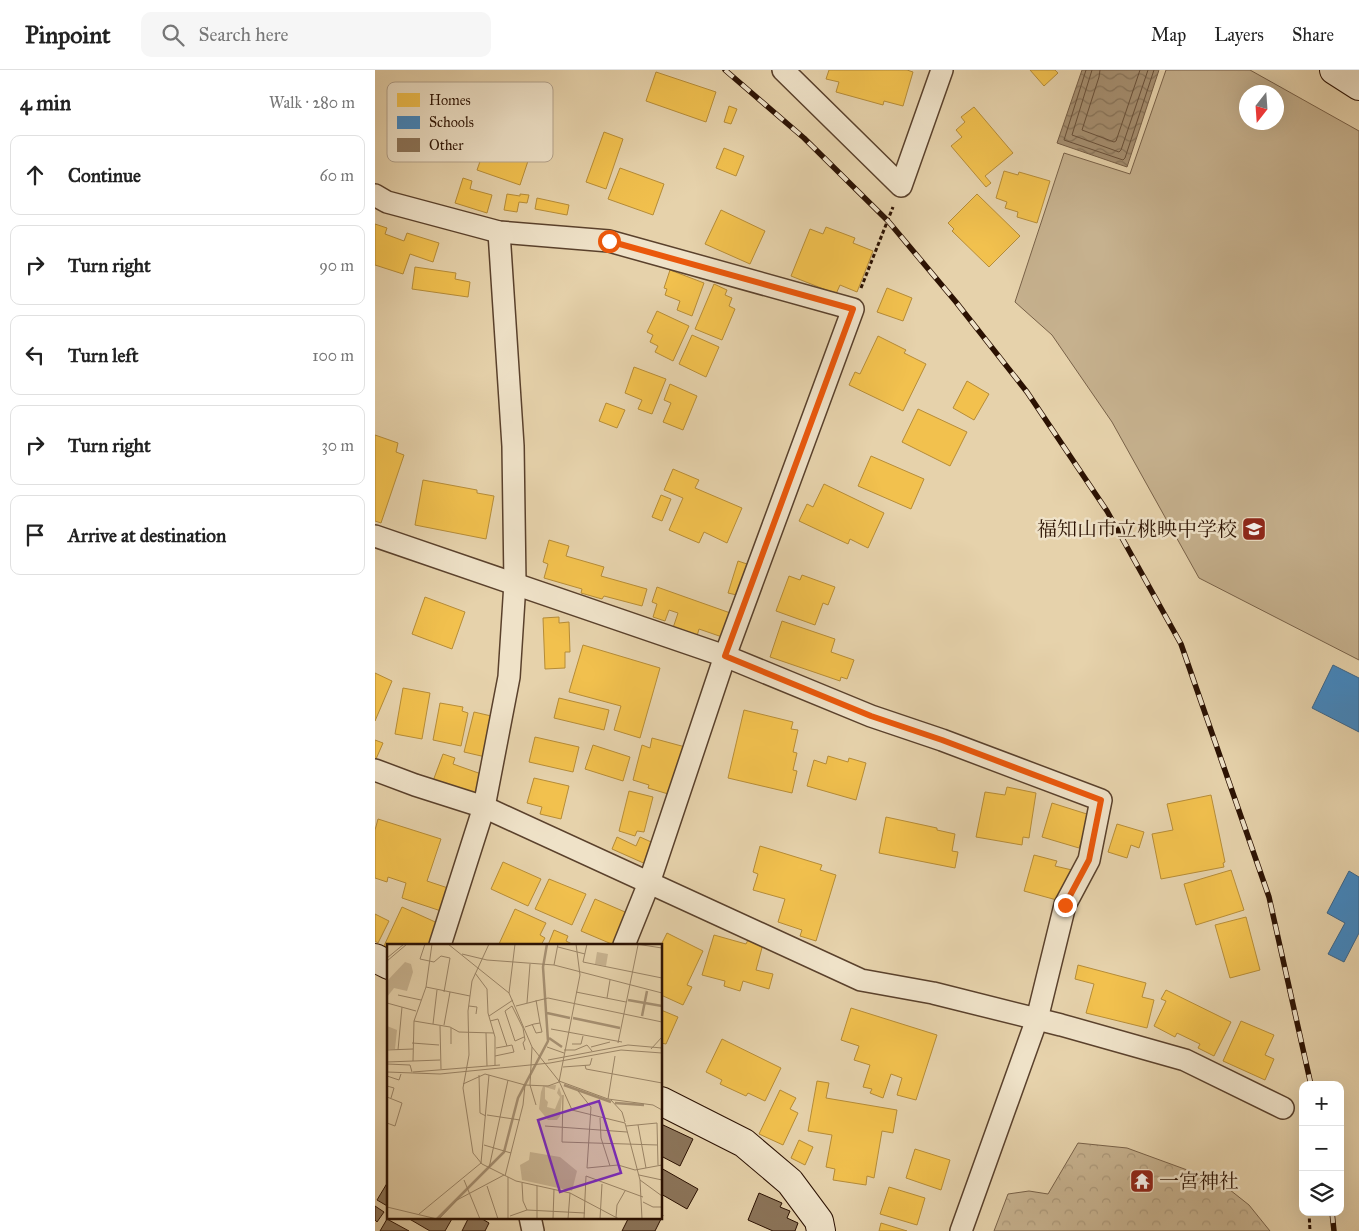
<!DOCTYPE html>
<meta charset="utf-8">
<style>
body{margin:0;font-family:"IM FELL Great Primer","Noto Serif JP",serif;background:#f6f6f6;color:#222}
.controls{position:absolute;right:15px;bottom:15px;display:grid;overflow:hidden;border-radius:10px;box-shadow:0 5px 20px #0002}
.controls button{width:45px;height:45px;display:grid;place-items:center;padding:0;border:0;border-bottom:1px solid #e0e0e0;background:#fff;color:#222;font:25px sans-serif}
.compass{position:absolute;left:864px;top:15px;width:45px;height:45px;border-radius:50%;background:#fff;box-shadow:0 5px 20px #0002;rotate:197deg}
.stop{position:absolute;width:15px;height:15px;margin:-11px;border:4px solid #ea580c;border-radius:50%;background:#fff}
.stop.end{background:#ea580c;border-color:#fff;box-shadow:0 1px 5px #0008}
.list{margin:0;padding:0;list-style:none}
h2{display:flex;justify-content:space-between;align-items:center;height:65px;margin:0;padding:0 20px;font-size:21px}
h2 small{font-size:16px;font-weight:400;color:#767676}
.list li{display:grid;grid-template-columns:32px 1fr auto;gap:15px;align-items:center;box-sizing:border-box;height:80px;margin:0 10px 10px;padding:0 10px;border:1px solid #e0e0e0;border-radius:10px}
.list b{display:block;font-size:19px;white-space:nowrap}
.list em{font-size:16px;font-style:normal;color:#767676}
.icon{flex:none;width:28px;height:28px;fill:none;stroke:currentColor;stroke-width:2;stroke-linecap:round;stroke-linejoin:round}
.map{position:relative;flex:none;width:984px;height:1161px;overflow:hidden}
header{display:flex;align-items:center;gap:30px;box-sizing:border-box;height:70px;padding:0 25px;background:#fff;border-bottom:1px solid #e0e0e0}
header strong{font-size:24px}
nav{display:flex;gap:28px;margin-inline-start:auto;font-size:18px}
.search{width:350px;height:45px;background:#f6f6f6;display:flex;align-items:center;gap:12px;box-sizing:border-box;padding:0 18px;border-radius:10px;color:#767676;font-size:19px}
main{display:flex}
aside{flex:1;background:#fff}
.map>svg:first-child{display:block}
</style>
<header>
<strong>Pinpoint</strong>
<div class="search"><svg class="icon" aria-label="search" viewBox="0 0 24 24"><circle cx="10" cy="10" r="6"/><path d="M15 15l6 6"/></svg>Search here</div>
<nav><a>Map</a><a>Layers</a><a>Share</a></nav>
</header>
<main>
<aside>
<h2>4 min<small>Walk · 280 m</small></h2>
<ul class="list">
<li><svg class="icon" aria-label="ahead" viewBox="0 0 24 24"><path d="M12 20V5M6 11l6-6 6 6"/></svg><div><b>Continue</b></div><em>60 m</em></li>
<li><svg class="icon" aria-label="right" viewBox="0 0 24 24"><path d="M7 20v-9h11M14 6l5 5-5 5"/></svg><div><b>Turn right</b></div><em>90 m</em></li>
<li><svg class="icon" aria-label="left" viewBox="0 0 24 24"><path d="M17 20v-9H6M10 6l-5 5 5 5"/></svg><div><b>Turn left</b></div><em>100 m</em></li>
<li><svg class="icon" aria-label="right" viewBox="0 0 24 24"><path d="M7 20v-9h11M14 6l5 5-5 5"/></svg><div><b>Turn right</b></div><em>30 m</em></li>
<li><svg class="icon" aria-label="arrive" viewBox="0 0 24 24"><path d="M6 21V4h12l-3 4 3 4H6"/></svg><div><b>Arrive at destination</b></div></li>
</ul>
</aside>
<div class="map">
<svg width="984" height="1161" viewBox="0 0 984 1161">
<defs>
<pattern id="forest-crowns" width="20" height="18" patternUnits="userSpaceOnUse" patternTransform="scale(1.25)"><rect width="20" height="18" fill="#c6b18e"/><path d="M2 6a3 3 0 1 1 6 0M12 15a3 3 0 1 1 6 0" fill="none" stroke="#aa9779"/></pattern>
<pattern id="water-waves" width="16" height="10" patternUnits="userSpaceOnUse" patternTransform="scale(1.25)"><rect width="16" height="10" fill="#a69072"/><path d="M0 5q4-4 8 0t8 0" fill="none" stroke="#87745b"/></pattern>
</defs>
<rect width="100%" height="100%" fill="#e6d2ab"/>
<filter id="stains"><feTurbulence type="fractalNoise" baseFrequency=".004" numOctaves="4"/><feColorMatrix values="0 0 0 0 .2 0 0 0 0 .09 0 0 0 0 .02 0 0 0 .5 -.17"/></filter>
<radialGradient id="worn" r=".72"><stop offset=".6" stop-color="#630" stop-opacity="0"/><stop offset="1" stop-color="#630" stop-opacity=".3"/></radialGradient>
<path fill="#c6b18e" stroke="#786148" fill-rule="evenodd" d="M791,0H875L984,61V590L824,508L737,352L677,265L640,232L689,83L755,104ZM872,22H902V52H872Z"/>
<polygon fill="url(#forest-crowns)" stroke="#786148" points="703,1073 752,1078 845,1112 874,1135 895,1161 619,1161 633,1124 654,1121 673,1124"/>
<polygon fill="url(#water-waves)" stroke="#755d45" points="707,0 784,0 752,97 682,73"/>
<g fill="#f2c14e" stroke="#b68c37">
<polygon points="454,0 532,0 538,2 528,36 509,31 508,35 461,22 464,12 451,9"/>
<polygon points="655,0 680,0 683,3 669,16"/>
<polygon points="281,2 341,22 331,52 271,31"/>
<polygon points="354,36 362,39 356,54 349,52"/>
<polygon points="599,37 638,83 610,106 616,113 611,117 576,76 587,67 581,60 590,52 586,47"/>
<polygon points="120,49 153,60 157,49 166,52 145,115 102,100"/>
<polygon points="229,62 248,69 231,119 211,112"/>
<polygon points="349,78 369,86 361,106 341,98"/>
<polygon points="245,98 289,114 278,145 233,129"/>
<polygon points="629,101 643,105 644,102 675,111 662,153 642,147 643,142 630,138 632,132 621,128"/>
<polygon points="88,108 97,111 95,119 117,125 112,143 80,133"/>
<polygon points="132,124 145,126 145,124 154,125 152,133 144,132 142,142 129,140"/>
<polygon points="602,124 645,166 614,197 577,161 579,159 573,153"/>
<polygon points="162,128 194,135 192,145 160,139"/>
<polygon points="346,140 390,161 375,194 330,174"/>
<polygon points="0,154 12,158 10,164 29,171 32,163 64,173 58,192 35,184 28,204 0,195"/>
<polygon points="451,157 480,168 478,173 498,181 482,222 465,215 461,224 416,206 435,159 448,164"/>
<polygon points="40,197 81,203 80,209 95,212 93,227 37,219"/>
<polygon points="295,200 329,213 317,246 302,240 305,231 290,225 292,219 289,218"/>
<polygon points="339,214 352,220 350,225 357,228 354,236 360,239 347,270 320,259"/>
<polygon points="512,218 537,228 528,251 502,242"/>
<polygon points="282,241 314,256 298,291 280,282 283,276 275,272 278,265 272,262"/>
<polygon points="317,265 344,277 331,307 304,294"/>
<polygon points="503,266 531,280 529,283 551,294 528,341 474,315 480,302 485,304"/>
<polygon points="259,297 291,309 277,344 263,339 267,330 250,323"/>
<polygon points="592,311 614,324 599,350 578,338"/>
<polygon points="295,314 322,326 308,360 288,352 296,333 289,330"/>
<polygon points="231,333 250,340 242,358 224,351"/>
<polygon points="543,339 592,362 575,396 527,372"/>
<polygon points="0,365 23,373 21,382 29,385 6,453 0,451"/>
<polygon points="496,386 549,409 536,439 483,416"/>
<polygon points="298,399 324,410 320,418 367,438 352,473 329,462 324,473 294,460 308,428 289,420"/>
<polygon points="48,410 102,420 102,423 119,426 111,469 40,455"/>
<polygon points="449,414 509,443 493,478 475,469 473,474 424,451 432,434 438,437"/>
<polygon points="286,425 296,429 287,451 277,447"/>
<polygon points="174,470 194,476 191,486 229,497 226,506 272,519 267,536 229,526 227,529 206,523 207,519 169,508 173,494 168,492"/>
<polygon points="363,491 375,495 366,526 353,523"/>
<polygon points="427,505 460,517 453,535 448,533 440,555 401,541 414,506 425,510"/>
<polygon points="282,517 361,545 353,569 324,559 322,566 298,558 303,543 294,540 290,551 278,547 282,534 277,532"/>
<polygon points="50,527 90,542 77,579 37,564"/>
<polygon points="184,547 184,553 194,552 195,582 190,582 190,598 170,599 168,548"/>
<polygon points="407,551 460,569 456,582 479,590 472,609 466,607 465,611 395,587"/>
<polygon points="208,575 285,598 265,668 239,660 246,636 194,622"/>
<polygon points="0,603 17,611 0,651"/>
<polygon points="28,618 55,623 47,669 20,664"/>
<polygon points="184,628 234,640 229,660 179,648"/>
<polygon points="65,633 88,637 87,641 93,643 86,676 58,670"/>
<polygon points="369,640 418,652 416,659 423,660 418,682 422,683 418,700 422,701 417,723 353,708"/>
<polygon points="99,642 125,648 115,688 89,682"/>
<polygon points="160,667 204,677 198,702 154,692"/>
<polygon points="277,668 314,678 300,726 273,718 274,715 258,710 267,675 275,678"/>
<polygon points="0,670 8,673 1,689 0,688"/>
<polygon points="218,675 255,687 248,711 210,699"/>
<polygon points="68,684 80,688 78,694 112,706 105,727 58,711"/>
<polygon points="453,686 473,692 474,688 491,693 481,730 432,716 439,690 451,694"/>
<polygon points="159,708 194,716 186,749 165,744 167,737 152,733"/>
<polygon points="632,717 661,723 654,768 648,767 647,775 601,767 610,722 630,725"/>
<polygon points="254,721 278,727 269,762 262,761 260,766 244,761"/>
<polygon points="836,725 850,792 848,793 849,797 786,809 777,764 798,760 792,734"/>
<polygon points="677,733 715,745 704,778 667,767"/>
<polygon points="511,747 562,758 562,760 580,764 577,781 583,782 580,798 504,783"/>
<polygon points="3,749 66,769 52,811 76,819 69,842 27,828 31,813 13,807 12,812 0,808 0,760"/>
<polygon points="742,754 769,762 764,778 756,775 752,788 733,782"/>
<polygon points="242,767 261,776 265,767 292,779 282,799 237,779"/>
<polygon points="385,776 447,795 445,800 461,805 441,871 425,866 427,860 403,852 410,829 378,820 383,804 378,802"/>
<polygon points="659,785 682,791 680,796 697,800 689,832 649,821"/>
<polygon points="128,792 166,809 153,836 116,819"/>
<polygon points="856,800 869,840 821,855 809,814"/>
<polygon points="174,809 211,824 197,855 160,839"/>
<polygon points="220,829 257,845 239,875 206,861"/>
<polygon points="27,837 67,855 58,875 14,875 14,880 8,878"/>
<polygon points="140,839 171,853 165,865 170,868 166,875 124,874"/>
<polygon points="0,844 14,851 3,873 0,871"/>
<polygon points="871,847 885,900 855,908 840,855"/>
<polygon points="179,860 193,866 191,871 199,875 173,875"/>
<polygon points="292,863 328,881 312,915 317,917 308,935 286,925 286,875"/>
<polygon points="339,865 371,874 373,870 388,874 381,900 398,904 394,919 368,911 365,921 349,916 350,911 327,905"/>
<polygon points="703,895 771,913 767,927 779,930 772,958 711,943 719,914 700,909"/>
<polygon points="791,920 856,952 839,986 823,978 825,974 802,963 800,967 779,956 791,931 786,929"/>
<polygon points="476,938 562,965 541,1030 522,1025 527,1008 516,1004 508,1028 495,1023 497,1019 488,1017 495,995 479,990 484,976 466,970"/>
<polygon points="286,940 303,947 291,974 286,973"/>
<polygon points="866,951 899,965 890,985 899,989 890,1010 848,991"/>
<polygon points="347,969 406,998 390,1031 373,1023 371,1026 345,1014 347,1010 331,1002"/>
<polygon points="442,1011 454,1013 451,1028 522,1040 518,1063 507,1061 499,1108 492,1106 491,1115 458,1110 460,1099 451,1097 457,1065 433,1061"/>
<polygon points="405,1020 421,1028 415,1039 423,1043 408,1075 384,1064"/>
<polygon points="424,1070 438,1077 430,1095 416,1088"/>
<polygon points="540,1079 575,1090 566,1120 531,1108"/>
<polygon points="514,1117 550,1128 542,1155 505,1144"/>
<polygon points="506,1153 532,1161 504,1161"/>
</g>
<g fill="#3f88c5" stroke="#39648a">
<polygon points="958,595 984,608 984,662 937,638"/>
<polygon points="974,801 984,807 984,863 969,892 953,884 970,853 952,843"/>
</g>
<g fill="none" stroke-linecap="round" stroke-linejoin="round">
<g stroke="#68503a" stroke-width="1">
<polyline points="711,0 689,70 748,90 750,88 779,0"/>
<polyline points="717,0 697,65 744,82 746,80 773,0"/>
<polyline points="725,0 724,7 707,60 739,72 741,71 765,0"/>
</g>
</g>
<g fill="#8c755a" stroke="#2b1102">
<polygon points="286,1054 318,1069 305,1096 286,1086"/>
<polygon points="286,1098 323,1119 312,1139 286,1124"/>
<polygon points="14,1110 14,1137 2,1130"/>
<polygon points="384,1123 407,1133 405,1137 415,1141 412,1148 423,1153 420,1161 398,1161 373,1150"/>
<polygon points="0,1136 9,1142 2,1152 0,1150"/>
<polygon points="286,1144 288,1145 280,1161 247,1161 254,1147 286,1147"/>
<polygon points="31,1147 78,1147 70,1161 55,1161"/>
<polygon points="94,1147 104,1147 114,1153 110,1161 87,1161"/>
<polygon points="12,1149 34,1161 5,1161"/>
</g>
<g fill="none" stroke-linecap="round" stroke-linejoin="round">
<defs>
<g id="street">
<polyline points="408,0 526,116 567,0"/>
<polyline points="0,125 12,132 124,162 234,171 478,239 350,586 274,813 249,875"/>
<polyline points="0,466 350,586 496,646 567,670 726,730 714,790 690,835 662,949 586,1161"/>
<polyline points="0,700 40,715 109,737 486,910 558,923 686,955 810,990 908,1038"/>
<polyline points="65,875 109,737 134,607 140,513 138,376 124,162"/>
<polyline points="155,1147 158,1161"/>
</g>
<g id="secondary">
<polyline points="959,0 984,16"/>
<polyline points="0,888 14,895"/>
<polyline points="286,1031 369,1073 415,1112 444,1151 446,1161"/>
</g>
</defs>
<use href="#street" stroke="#5a412c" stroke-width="24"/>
<use href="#secondary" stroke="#2b1102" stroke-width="30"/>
<g stroke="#2b1102" stroke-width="3" stroke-dasharray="4 2.5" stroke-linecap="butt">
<polyline points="486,218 518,137"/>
<polyline points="934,1142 935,1161"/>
</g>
<use href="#street" stroke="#efe2c8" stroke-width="21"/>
<use href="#secondary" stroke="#efe2c8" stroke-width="28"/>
<defs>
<g id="rail">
<polyline points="350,0 429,68 513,151 581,232 652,322 732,441 806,574 894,827 936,1015"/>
<polyline points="957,1142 959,1161"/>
</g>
</defs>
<use href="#rail" stroke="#2b1102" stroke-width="5.5"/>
<use href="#rail" stroke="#efe2c8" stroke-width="4" stroke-dasharray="11" stroke-linecap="butt"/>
</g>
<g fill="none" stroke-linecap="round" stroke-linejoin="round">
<polyline stroke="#ea580c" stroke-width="6" points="234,171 478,239 350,586 496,646 567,670 726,730 714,790 690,835"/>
</g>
<defs>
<symbol id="school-square" viewBox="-11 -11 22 22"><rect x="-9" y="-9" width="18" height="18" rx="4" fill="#8f2418" stroke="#efe2c8"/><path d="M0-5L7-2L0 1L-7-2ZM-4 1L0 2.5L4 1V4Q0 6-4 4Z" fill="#fff"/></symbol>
<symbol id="temple-square" viewBox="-11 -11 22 22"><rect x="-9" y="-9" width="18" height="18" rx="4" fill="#8f2418" stroke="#efe2c8"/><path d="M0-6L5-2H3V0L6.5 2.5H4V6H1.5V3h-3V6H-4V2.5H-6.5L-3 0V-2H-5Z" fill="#fff"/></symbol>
</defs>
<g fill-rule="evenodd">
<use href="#school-square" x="865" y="445" width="28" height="28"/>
<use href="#temple-square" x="753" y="1097" width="28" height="28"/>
</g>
<g text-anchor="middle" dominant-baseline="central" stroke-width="5" stroke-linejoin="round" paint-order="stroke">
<g font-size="20" fill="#2b1102" stroke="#efe2c8" text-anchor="end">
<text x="862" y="459">福知山市立桃映中学校</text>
<text x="784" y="1111" text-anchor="start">一宮神社</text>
</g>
</g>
<g transform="translate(12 874)">
<rect width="275" height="275" fill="#e6d2ab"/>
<path d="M143,208L173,213L190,227L185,247L135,236L133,221L142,216Z" fill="#c6b18e"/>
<path d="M210,8L221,10L219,22L208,20ZM0,82L10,86L8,105H0ZM169,141L168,146L158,143V155L161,158L160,163L168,165L173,153L170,149L172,143L175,152L173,172L170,176H161L152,165L154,148L156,142Z" fill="#c6b18e"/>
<path d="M18,18L24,20L26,28L20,47L7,44L0,53V37Z" fill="#c6b18e"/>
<path fill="none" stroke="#a69072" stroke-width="2.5" d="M241,56L275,62M160,69L183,74M255,72L260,47M186,74L233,84M162,94L175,103M177,141L224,158M228,159L257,161M50,275L117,208L131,154L161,97L156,23L160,0"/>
<path fill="none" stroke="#9b8567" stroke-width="1" d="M38,0L33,15L47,18L54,12L63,14L57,48M61,0L122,49M102,0L85,37L81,67L82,111L76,144L86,209L95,220L129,237L183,249L232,275M128,0L122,49L145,103L172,137L185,166L238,179L253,236L275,252M249,0L275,4M171,3L198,10M75,10L100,16L167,21L275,49M0,14L17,0M0,17L20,0M196,18L275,34M196,18L200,0M167,21L171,0M88,29L100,45L101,69L108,93V121M39,43L83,52M189,48L239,58M11,51L34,56M220,54L223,36M149,56L153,79M0,59L29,67M140,59L143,20M82,62L90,63L89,70M129,62L161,54L275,78M102,72L126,56M27,77L63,83L72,88L107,89M103,77L111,75L120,102L109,104M46,80L50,46M57,81L63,48M53,82L54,125M138,83L147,80L153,79L155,88L149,89L145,80M164,85L235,98M99,89L100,122M137,93L128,97L118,67L125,62L136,84L138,96L136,99L138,106M25,99L52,101M231,99L251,1M64,100V84M185,100H194L196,92M145,103L143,141L149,161M160,103L177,109M204,103L223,98M264,105L275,93M0,106L26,105M11,106L15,63M177,106H188L200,101L205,107M108,112L127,108L125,101L120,102M161,116L241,101L275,104M26,117L27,77L39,43L45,0M0,118L53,116M0,120L23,121L25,128M198,121L199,125L275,139M176,123L203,121L205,114M0,128L53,130L163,119L234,106L275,109M26,128L113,121M92,131L93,169L99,172M0,132L12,136L14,130M172,137L221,155L266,161L275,166M76,140L98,130L138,141L161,142L172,138L193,31L189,0M0,142L7,144L4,154M191,147L204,163L200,224L231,221L248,226L275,221M176,151L175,198L271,201M0,153L15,159L8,182L0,179M221,155L228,112M224,156L235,168L238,178M100,171L133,176M213,174L214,194L223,222M251,181L259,224M158,182L240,188M239,182L270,179L271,221M97,201L124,209M102,224L121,136M252,231L275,236M118,232L136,161L138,141M121,233V275M77,236L93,275M253,236L255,275M135,239L136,257L140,266M100,242L111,275M256,258L266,263H275M0,263L50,275M32,270L94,219L102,131M123,272L140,266L198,269M229,273L230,261L238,247M52,275L70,256L117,231M150,275V242M166,275L167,245M181,275L183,249M197,275L199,232L256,253M213,275L215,240"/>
<path fill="#7b2cbf" fill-opacity="0.15" stroke="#7b2cbf" stroke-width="2.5" d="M212,157L234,229L173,248L151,176Z"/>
<rect width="275" height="275" fill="none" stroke="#2b1102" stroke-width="2.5"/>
</g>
<rect x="12" y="12" width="166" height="80" rx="8" fill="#efe2c8" stroke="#b4a38d" stroke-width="1"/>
<rect x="22" y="23" width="23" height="14" fill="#f2c14e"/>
<rect x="22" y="46" width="23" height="13" fill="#3f88c5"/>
<rect x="22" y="68" width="23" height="14" fill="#8c755a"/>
<g font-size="14" fill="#2b1102">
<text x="54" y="35">Homes</text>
<text x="54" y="57">Schools</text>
<text x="54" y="80">Other</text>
</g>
<rect width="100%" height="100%" filter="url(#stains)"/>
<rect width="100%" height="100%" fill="url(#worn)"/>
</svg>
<div class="controls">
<button>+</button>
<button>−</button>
<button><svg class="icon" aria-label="layers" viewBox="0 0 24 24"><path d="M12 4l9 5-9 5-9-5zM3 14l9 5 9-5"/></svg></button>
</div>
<svg class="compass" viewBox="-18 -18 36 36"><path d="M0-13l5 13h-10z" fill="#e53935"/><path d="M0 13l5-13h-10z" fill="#767676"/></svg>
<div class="stop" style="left:234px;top:171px"></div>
<div class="stop end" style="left:690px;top:835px"></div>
</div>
</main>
